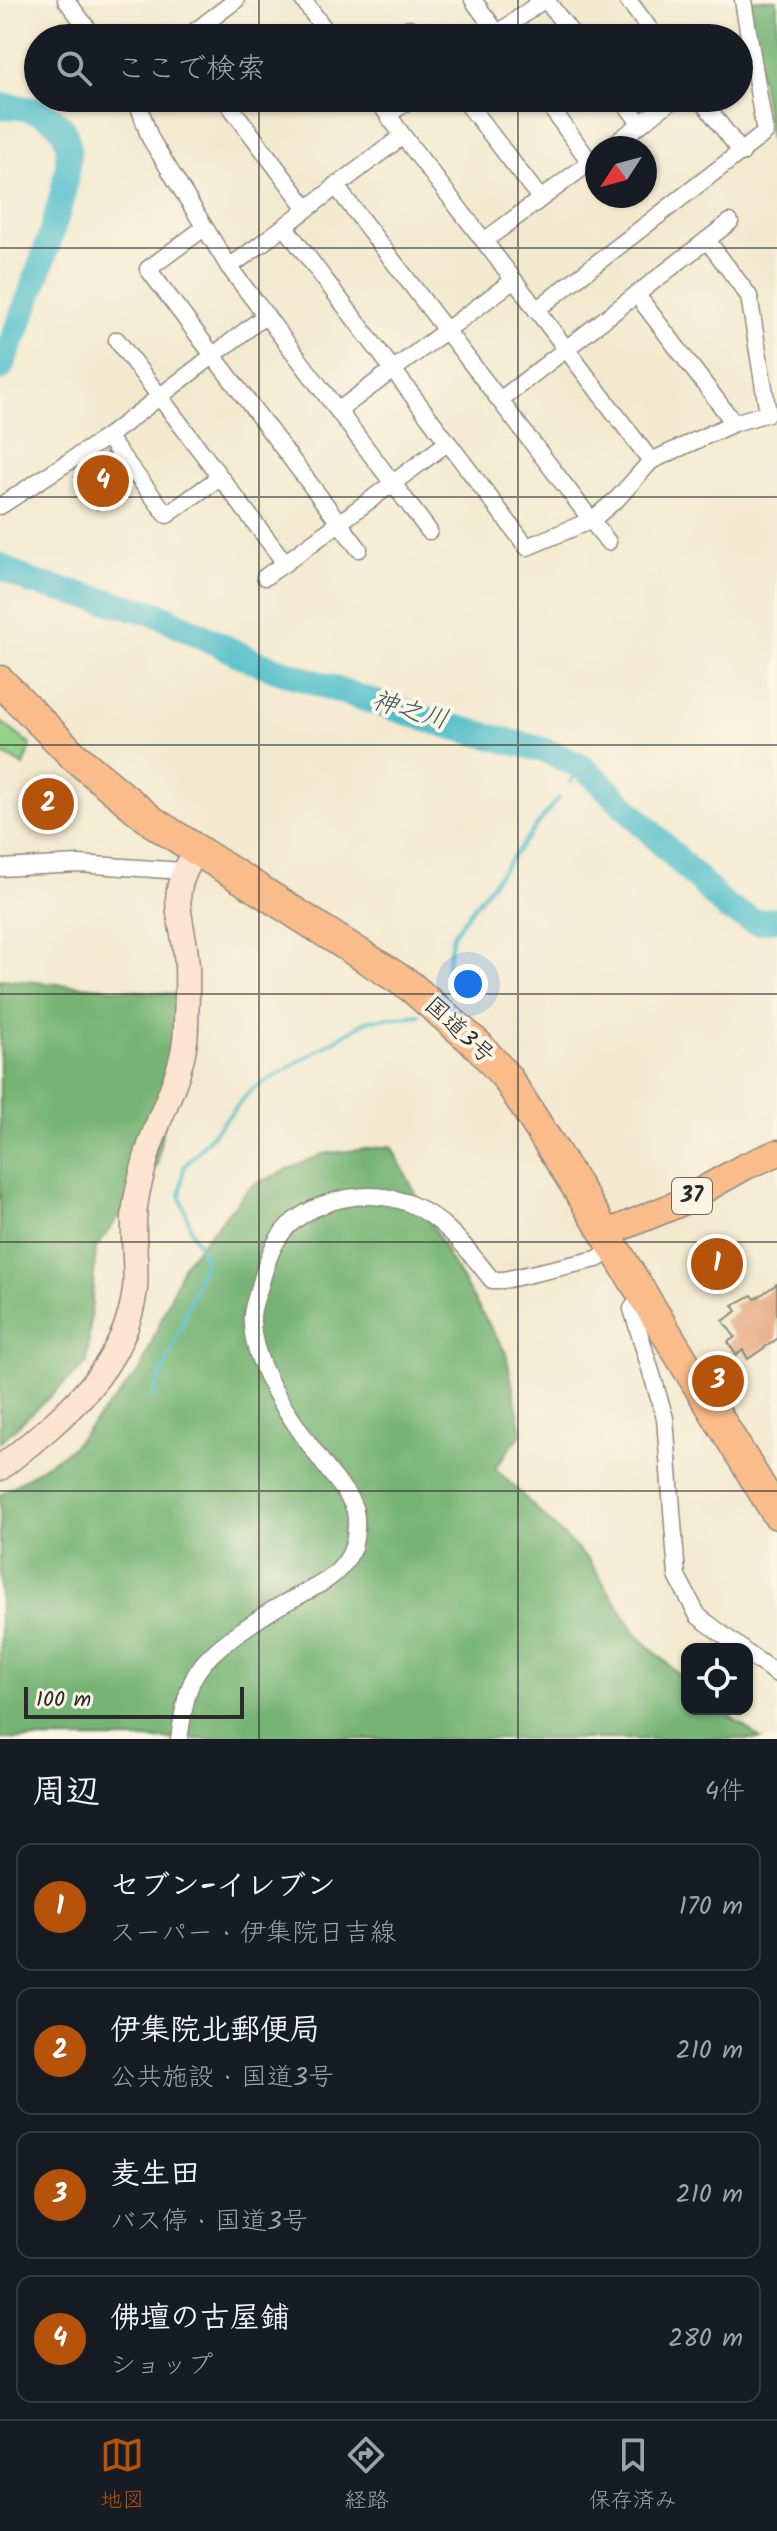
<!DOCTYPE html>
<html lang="ja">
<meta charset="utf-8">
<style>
body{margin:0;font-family:Kalam,"Klee One",sans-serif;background:#242831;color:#f1f3f6}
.controls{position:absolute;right:24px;bottom:24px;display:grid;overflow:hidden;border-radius:16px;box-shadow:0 2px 6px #0004}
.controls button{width:72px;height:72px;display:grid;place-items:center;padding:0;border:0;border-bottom:2px solid #363941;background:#171b24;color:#f1f3f6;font:40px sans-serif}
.compass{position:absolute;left:585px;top:136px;width:72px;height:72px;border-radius:50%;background:#171b24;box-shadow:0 2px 6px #0004;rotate:234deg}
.scale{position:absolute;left:24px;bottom:20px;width:220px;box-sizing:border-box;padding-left:8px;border:4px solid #2b2b2b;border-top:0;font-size:22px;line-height:28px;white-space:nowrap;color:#2b2b2b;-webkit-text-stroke:6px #fcf5e5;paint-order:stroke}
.you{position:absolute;left:468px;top:984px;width:28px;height:28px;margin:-20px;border:6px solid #fff;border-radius:50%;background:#1a73e8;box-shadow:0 0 0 12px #1a73e833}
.badge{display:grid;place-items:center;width:52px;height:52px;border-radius:50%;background:#b45309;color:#fff;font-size:26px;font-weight:700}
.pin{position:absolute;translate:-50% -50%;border:4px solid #fff;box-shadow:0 2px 8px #0006}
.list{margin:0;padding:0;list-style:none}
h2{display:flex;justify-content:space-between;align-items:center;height:104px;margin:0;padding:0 32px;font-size:34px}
h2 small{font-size:26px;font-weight:400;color:#9ea1a6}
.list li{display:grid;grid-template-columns:52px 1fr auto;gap:24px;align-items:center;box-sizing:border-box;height:128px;margin:0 16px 16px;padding:0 16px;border:2px solid #363941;border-radius:16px}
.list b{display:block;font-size:30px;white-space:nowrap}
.list p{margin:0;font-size:26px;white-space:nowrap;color:#9ea1a6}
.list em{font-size:26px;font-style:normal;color:#9ea1a6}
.icon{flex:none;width:44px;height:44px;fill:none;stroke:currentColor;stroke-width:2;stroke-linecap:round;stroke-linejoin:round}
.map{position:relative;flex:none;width:777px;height:1739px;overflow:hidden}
.search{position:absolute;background:#171b24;box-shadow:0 2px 6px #0004;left:24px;right:24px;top:24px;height:88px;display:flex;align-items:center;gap:20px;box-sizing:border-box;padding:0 28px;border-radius:44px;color:#9ea1a6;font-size:30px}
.sheet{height:680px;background:#171b24}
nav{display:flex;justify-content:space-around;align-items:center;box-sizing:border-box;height:112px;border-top:2px solid #363941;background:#171b24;font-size:22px;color:#9ea1a6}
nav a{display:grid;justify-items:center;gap:4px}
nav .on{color:#b45309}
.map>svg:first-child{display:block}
</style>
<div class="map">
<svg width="777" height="1739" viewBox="0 0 777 1739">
<rect width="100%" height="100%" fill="#fcf5e5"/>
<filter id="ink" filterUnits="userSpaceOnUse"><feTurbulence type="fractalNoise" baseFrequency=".0125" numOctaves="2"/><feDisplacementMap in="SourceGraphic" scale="16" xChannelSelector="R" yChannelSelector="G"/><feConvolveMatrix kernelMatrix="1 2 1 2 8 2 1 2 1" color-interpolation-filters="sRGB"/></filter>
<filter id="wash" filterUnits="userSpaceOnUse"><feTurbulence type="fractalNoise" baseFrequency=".006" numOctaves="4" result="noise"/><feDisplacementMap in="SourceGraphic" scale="32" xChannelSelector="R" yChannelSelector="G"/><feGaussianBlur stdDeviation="1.8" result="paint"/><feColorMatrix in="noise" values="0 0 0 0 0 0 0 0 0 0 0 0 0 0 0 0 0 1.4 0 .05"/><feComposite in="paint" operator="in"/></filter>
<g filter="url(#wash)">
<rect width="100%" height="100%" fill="#f3e9cf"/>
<polygon fill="#93d288" stroke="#5f7e5a" stroke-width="2" points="0,721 31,745 24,766 0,752"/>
<g fill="#76b474" stroke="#507050" stroke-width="2">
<polygon points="748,0 777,0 777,182"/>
<polygon points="0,979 183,995 157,1165 96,1248 87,1363 0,1442"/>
<polygon points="391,1146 449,1258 506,1353 522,1433 495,1468 590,1562 637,1635 687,1682 687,1709 720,1709 761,1739 0,1739 0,1495 70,1449 140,1371 184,1264 251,1186 323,1154"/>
</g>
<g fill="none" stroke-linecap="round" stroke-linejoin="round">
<g stroke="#52bfcb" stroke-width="4">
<polyline points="570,782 582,767"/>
<polyline points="446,972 453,934 558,798"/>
<polyline points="152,1397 181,1328 205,1258 192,1232 180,1195 184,1167 251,1090 369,1020 419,1015"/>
</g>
<g stroke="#52bfcb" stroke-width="26">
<path d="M0,106C26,106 64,113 68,145C74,188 20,325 0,368"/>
<polyline points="0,566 31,582 157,614 253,661 322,685 442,724 547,751 582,767 598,780 727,908 756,922 777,919"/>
</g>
</g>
<g id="blocks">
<g fill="#e5a87f">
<polygon points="109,453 131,484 97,509 75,477"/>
<polygon points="712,1241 736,1246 734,1259 730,1258 724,1287 701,1283"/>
<polygon points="777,1284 777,1339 748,1359 743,1350 736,1355 728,1342 735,1337 723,1321 737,1311 733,1305 752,1295 755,1299"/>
</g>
</g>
</g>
<g filter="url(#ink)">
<use href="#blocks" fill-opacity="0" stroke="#8f8a7d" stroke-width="2"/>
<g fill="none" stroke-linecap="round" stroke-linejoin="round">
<defs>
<g id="street">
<polyline points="66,0 95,38"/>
<polyline points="303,0 331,38"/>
<polyline points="473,0 501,38"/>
<polyline points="546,0 575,38"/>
<polyline points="628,0 656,38"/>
<polyline points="409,28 417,38"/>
<polyline points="186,38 236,0"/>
<polyline points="492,38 543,0"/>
<polyline points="136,98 150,138 229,267 429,531"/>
<polyline points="224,98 306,207"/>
<polyline points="376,98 388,115"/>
<polyline points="463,98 540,198"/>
<polyline points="544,98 590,162"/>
<polyline points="621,98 641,124"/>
<polyline points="700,98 742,153"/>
<polyline points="403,136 514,280"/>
<polyline points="609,148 675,98"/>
<polyline points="335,185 608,542"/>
<polyline points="285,227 527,547 592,520 618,498 651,461 734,423 768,413 749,296 707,240"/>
<polyline points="204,228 148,269 359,549"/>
<polyline points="484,241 597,157"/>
<path d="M229,267C289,225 344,179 403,136L388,115L412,98"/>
<polyline points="637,295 734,423"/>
<polyline points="536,310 765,133 743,0"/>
<polyline points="117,340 285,563 447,443"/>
<polyline points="500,400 730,222"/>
<polyline points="339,410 514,280 651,461"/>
<polyline points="107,437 167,515 220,477"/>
<polyline points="0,506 107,437 266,315"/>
<polyline points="265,577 285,563"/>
<polyline points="0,868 79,864 183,871"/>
<polyline points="642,1295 632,1309 665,1418 677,1576 698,1616 742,1649"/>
<polyline points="747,1653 777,1674"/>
<path d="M179,1739C183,1716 185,1689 199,1669C214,1647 251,1624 274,1609C303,1591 341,1582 353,1547C356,1536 357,1522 355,1511C351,1496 337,1482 328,1470C299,1430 249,1367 252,1315C253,1305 257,1295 260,1286C266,1265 272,1242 288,1226C319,1198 369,1188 408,1203C445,1218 468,1250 492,1280H504L597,1259L614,1248"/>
</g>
<path id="secondary" d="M0,1468C59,1421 126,1370 135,1289C137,1267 133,1244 134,1222C134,1201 140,1182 145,1162C156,1117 185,1075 186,1028C186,1008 188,988 187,967C185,917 163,898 197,851"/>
<polyline id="primary" points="605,1234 678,1204 746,1166 777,1153"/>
<polyline id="highway" points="0,681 75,757 153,822 410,986 479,1046 507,1078 575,1184 777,1514"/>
</defs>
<use href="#street" stroke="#8f8a7d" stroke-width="19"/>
<use href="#secondary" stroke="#8f8a7d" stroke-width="27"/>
<use href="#primary" stroke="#8f8a7d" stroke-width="29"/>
<use href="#highway" stroke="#8f8a7d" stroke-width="33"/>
<use href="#street" stroke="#fff" stroke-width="16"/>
<use href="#secondary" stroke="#fde4d0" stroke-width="24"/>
<use href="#primary" stroke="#f9bc8a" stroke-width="26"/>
<use href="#highway" stroke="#f9bc8a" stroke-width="30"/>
</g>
</g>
<path fill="none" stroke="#2b2b2b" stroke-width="2" stroke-opacity="0.55" d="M259,0V38M518,0V38M259,98V1739M518,98V1739M0,248H777M0,497H777M0,745H777M0,994H777M0,1242H777M0,1491H777"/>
<g text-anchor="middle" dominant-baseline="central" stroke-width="8" stroke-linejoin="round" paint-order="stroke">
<rect fill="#fcf5e5" stroke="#6a6863" stroke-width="2" x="672" y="1178" width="40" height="36" rx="6"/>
<g font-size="22" font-weight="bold" fill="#2b2b2b">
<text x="692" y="1196">37</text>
</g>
<g font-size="24" fill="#2b2b2b" stroke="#fcf5e5">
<text transform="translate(459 1031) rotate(43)">国道3号</text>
</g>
<g font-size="26" font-style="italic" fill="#37575b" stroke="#fcf5e5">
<text transform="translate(410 711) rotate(16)">神之川</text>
</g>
</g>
</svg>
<div class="controls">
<button><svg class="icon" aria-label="locate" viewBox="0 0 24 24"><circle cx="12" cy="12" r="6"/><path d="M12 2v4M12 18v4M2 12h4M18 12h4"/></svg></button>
</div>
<svg class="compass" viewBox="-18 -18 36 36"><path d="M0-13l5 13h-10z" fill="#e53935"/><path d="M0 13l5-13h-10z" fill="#9ea1a6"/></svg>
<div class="scale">100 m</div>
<div class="you"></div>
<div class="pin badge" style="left:717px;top:1264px">1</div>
<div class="pin badge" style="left:48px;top:804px">2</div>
<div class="pin badge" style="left:718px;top:1381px">3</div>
<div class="pin badge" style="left:103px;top:481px">4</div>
<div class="search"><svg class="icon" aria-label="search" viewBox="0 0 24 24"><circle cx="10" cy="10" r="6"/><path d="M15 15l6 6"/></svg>ここで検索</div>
</div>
<section class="sheet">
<h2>周辺<small>4件</small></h2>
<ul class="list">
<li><span class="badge">1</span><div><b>セブン-イレブン</b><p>スーパー · 伊集院日吉線</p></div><em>170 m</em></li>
<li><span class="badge">2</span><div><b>伊集院北郵便局</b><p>公共施設 · 国道3号</p></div><em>210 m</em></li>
<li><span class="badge">3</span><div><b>麦生田</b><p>バス停 · 国道3号</p></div><em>210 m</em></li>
<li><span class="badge">4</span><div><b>佛壇の古屋鋪</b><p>ショップ</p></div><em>280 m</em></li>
</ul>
</section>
<nav>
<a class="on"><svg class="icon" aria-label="map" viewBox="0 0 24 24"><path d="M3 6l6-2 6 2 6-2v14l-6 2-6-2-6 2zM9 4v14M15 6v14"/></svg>地図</a>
<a><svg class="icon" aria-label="directions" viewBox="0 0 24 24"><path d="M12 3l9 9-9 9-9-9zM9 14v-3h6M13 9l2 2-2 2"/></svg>経路</a>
<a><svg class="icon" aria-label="saved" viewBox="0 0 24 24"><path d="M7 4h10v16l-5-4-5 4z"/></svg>保存済み</a>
</nav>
